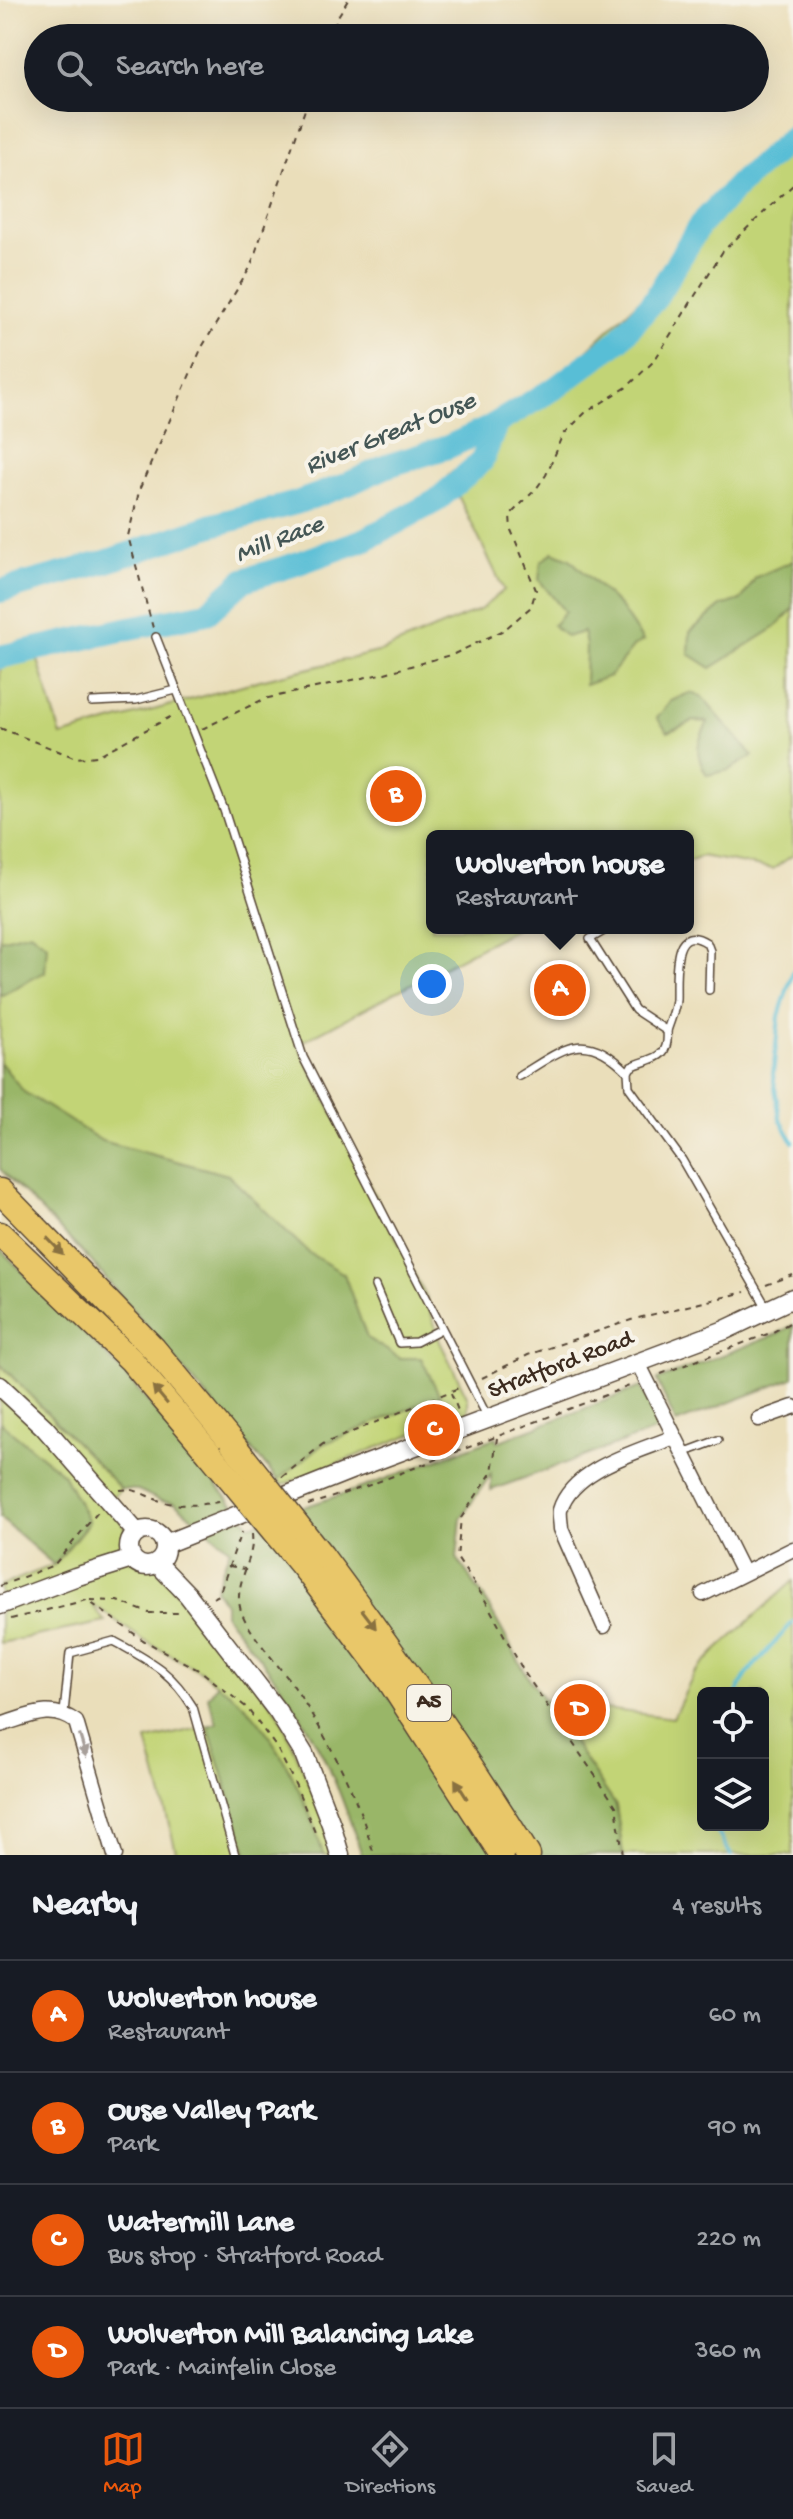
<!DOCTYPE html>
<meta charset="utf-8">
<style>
body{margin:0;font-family:"Gochi Hand",sans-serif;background:#242831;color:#f1f3f6}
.controls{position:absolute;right:24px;bottom:24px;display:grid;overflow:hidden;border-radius:12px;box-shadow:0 8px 32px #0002}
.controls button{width:72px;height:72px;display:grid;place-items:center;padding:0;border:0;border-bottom:2px solid #363941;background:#171b24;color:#f1f3f6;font:40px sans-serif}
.you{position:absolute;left:432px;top:984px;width:28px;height:28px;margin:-20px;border:6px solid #fff;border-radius:50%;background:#1a73e8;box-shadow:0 0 0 12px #1a73e833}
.badge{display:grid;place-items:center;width:52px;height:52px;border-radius:50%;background:#ea580c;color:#fff;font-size:26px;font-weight:700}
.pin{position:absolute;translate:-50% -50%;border:4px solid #fff;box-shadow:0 2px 8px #0006}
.popup{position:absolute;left:426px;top:830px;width:268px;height:104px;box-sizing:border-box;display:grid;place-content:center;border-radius:12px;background:#171b24;filter:drop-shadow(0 2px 6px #0005);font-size:26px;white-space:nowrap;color:#9ea1a6}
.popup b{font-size:30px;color:#f1f3f6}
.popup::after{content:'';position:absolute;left:50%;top:100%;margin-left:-16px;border:16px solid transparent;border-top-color:#171b24}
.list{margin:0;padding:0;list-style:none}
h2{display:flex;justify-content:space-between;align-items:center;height:104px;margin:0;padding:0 32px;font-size:34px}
h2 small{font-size:26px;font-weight:400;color:#9ea1a6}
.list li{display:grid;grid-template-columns:52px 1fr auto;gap:24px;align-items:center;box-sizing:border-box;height:112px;padding:0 32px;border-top:2px solid #363941}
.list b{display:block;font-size:30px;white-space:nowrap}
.list p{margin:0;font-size:26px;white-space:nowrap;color:#9ea1a6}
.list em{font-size:26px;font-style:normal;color:#9ea1a6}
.icon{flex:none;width:44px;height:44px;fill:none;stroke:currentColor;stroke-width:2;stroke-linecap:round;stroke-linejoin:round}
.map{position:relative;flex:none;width:793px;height:1855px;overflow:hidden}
.search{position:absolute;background:#171b24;box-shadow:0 8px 32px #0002;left:24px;right:24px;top:24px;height:88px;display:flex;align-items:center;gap:20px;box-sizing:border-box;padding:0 28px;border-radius:44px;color:#9ea1a6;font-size:30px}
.sheet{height:552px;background:#171b24}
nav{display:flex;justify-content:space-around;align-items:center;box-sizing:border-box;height:112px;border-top:2px solid #363941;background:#171b24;font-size:22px;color:#9ea1a6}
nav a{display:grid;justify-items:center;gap:4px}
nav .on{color:#ea580c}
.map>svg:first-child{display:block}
</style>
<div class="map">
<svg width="793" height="1855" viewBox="0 0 793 1855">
<rect width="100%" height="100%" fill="#f7f3e8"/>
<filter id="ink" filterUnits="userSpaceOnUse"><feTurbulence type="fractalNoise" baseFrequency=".0125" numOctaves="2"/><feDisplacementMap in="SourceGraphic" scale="16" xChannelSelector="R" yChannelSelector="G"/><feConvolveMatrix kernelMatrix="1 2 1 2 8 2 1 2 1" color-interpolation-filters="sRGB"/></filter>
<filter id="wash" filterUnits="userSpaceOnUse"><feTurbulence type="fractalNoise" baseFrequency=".006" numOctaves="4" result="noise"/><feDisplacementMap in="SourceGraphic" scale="32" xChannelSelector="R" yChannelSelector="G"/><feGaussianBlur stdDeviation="1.8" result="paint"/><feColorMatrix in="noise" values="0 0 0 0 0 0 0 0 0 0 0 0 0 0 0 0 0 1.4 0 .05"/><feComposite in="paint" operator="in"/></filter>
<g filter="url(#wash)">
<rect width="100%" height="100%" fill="#eadeba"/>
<g fill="#c2d476" stroke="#7e7f4a" stroke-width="2" fill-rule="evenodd">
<polygon points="793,140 793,855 773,869 701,856 688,861 688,836 432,836 432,928 517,928 298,1044 426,1297 440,1342 468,1398 468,1412 282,1485 91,1261 0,1168 0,657 35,650 61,736 260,680 382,651 480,610 504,590 448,475 478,454 685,257"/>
<path d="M0,1364L121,1489L109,1501L132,1538C125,1556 137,1568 154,1565L278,1712L340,1855H323L296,1786L277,1748L247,1708L202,1672L143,1640L90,1602L105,1622L0,1643V1586L54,1565L89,1522L0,1422Z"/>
<path d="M793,1581V1855H623L616,1806L545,1701L673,1718L694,1674L714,1653ZM703,1693H763V1825H703Z"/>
<polygon points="208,1726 248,1855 177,1855 147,1740"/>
</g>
<g fill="#99b667" stroke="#6a7042" stroke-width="2">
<polygon points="553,552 570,559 620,607 643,641 634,646 610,676 585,685 586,645 583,632 566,637 553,625 565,612 539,580 541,562"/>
<polygon points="793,561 793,609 773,629 711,668 689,654 690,632 721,606 741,600 756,577"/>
<path d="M689,693L701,696L753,756L729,770L707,775C694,753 696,744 708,722L694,721L668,732L657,718L671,701Z"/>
<polygon points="30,932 47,945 45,972 0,996 0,940"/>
<polygon points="0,1062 24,1092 102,1141 228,1175 309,1253 344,1274 367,1338 400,1358 421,1358 440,1396 323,1444 278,1480 91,1261 0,1169"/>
<path d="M0,1249L122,1371L250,1525L367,1486L497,1437V1442L641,1387L660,1429L491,1490V1474L461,1518L457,1558L484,1598L525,1672L616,1806L623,1855H362C350,1821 338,1784 321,1752C295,1702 261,1658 225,1615V1604L215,1589L230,1549L175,1503L161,1501L138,1490L121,1489L0,1364Z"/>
<polygon points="793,1325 793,1378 676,1423 657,1380 775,1335"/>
<polygon points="0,1422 63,1474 89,1522 54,1565 0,1518"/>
<path d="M217,1684C226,1691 237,1698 246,1707C277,1737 313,1813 323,1855H248L208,1726L217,1723L208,1697Z"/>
</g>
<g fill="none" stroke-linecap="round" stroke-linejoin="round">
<g stroke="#59bed6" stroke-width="4">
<polyline points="793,971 779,1016 773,1075 780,1119 793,1142"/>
<polyline points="737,1693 746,1675 793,1622"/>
<polyline points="713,1825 731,1855"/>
</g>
<g stroke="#59bed6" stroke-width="24">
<polyline points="0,591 105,562 213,525 296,503 348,484 387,466 448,447 485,430 557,387 619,340 655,299 700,225 740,183 793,137"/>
<polyline points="0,657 130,628 207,613 244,580 293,565 366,539 436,501 482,461 496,425"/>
</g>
</g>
</g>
<g filter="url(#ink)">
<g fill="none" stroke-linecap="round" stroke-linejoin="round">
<defs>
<g id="service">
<polyline points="156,637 224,810 303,1057 488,1418"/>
<polyline points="92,702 136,700 176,690"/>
<path d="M609,928L590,939L635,1010L667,1031C670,1061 651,1057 631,1067L628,1072"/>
<path d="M667,1031C670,1021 675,1011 676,1000C677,981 670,919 707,943L710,951L709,990"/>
<path d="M519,1076C564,1049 584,1027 628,1072L629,1087L682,1160L767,1308"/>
<polyline points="375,1286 399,1343 416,1342 441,1329"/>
<polyline points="683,1453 718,1440"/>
<path d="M64,1713L70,1653L114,1641C151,1662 170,1670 193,1707L235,1855"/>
</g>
<g id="minor">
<polyline points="638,1363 743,1573"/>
<polyline points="759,1419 793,1407"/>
<polyline points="703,1594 793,1549"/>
<path d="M604,1626L561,1529C561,1523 559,1516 560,1510C573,1468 638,1452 674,1437"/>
<path d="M0,1725C28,1717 50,1703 76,1722L115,1855"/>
</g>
<g id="tertiary">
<polyline points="0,1386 44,1427 137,1533"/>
<circle cx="147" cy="1548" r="18"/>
<polyline points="165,1544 351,1470 725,1330 793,1298"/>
<polyline points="158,1564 188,1595 278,1712 304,1754 331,1824 340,1855"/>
<polyline points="0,1605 75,1577 132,1559"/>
</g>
<g id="trunk">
<polyline points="0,1191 154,1349 232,1443"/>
<polyline points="0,1234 131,1360 210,1454"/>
<path d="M322,1556C395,1654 464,1752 528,1855"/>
<polyline points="306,1570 389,1680 502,1855"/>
</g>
</defs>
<use href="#service" stroke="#554535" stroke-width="10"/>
<use href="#minor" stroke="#554535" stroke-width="17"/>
<use href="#tertiary" stroke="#554535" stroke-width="21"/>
<use href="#trunk" stroke="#554535" stroke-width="27"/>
<g stroke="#554535" stroke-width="2" stroke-dasharray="6 6" stroke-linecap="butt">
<polyline points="330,38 337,18 348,0"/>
<polyline points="153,628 128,536 140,488 202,347 250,268 309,98"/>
<polyline points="0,728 76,758 97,756 174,715"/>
<polyline points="202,729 264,699 385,673 454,654 504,630 531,607 536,590 511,530 510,515 536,489 546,475 564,434 585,413 627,387 654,361 723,251 793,185"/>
<polyline points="766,1285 793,1275"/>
<polyline points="661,1374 773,1332 793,1321"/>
<polyline points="482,1378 528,1355 634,1319 745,1292"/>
<polyline points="451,1393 459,1413"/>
<polyline points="422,1406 427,1423"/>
<polyline points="497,1438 492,1472 461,1518 457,1558 484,1598 524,1672 616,1806 623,1855"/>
<polyline points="282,1477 323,1444 461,1387"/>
<path d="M120,1490C136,1487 146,1497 161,1501C183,1508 204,1504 225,1501"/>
<polyline points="308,1505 367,1486 632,1385"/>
<path d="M252,1534C255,1559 234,1583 240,1607C245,1630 280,1666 295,1688C329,1740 358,1795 374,1855"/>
<polyline points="229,1566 245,1569"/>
<polyline points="0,1586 54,1565 98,1512"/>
<polyline points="213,1598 219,1595 241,1532"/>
<polyline points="90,1600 117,1601 149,1613 179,1613"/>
<polyline points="11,1619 87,1600 143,1640 202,1672 247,1708 277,1748 296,1786 316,1835"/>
</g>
<use href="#service" stroke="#fff" stroke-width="7"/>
<use href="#minor" stroke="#fff" stroke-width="14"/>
<use href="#tertiary" stroke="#fff" stroke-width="18"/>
<use href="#trunk" stroke="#e9c769" stroke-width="24"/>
<defs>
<g id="trunk-bridge">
<polyline points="232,1443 322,1556"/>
<polyline points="210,1454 306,1570"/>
</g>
</defs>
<use href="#trunk-bridge" stroke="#554535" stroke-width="27" stroke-linecap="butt"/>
<use href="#trunk-bridge" stroke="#e9c769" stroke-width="24"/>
</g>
<defs><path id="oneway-solid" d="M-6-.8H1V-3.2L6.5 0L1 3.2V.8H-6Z" transform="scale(2)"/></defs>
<g fill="#897140">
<use href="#oneway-solid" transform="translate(55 1246) rotate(46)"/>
<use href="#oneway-solid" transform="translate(160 1395) rotate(-130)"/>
<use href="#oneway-solid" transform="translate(369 1619) rotate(53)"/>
<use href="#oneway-solid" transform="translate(461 1789) rotate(-122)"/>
</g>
<use fill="#a79f9a" href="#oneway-solid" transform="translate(83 1746) rotate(73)"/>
</g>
<g text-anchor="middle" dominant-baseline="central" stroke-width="8" stroke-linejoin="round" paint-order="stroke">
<rect fill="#f7f3e8" stroke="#73665b" stroke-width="2" x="407" y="1685" width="44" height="36" rx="6"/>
<g font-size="22" font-weight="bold" fill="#3b2a1e">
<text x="429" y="1703">A5</text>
</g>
<g font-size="24" fill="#3b2a1e" stroke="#f7f3e8">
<text transform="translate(561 1366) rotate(-21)">Stratford Road</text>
</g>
<g font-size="26" font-style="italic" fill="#445655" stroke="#f7f3e8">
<text transform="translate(391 435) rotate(-22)">River Great Ouse</text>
<text transform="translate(280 541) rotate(-21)">Mill Race</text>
</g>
</g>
</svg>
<div class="controls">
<button><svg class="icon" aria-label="locate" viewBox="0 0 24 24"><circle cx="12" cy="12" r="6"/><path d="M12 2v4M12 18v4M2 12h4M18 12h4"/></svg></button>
<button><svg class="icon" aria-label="layers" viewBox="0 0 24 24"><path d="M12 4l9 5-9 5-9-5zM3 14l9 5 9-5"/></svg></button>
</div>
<div class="you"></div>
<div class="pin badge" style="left:560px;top:990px">A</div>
<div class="popup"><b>Wolverton house</b>Restaurant</div>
<div class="pin badge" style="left:396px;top:796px">B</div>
<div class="pin badge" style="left:434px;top:1430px">C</div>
<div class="pin badge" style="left:580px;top:1710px">D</div>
<div class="search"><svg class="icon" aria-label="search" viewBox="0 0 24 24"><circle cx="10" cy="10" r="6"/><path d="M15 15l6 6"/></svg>Search here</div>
</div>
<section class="sheet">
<h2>Nearby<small>4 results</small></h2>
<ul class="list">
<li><span class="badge">A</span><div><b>Wolverton house</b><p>Restaurant</p></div><em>60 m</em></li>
<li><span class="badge">B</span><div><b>Ouse Valley Park</b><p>Park</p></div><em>90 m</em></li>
<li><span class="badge">C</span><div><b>Watermill Lane</b><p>Bus stop · Stratford Road</p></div><em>220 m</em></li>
<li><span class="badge">D</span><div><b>Wolverton Mill Balancing Lake</b><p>Park · Mainfelin Close</p></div><em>360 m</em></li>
</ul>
</section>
<nav>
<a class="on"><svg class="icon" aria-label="map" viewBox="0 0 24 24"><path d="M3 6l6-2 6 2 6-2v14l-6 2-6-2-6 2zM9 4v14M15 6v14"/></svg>Map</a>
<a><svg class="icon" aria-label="directions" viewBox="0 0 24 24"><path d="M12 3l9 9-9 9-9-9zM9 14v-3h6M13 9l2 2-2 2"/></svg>Directions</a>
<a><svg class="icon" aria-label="saved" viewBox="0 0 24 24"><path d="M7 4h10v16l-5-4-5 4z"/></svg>Saved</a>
</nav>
